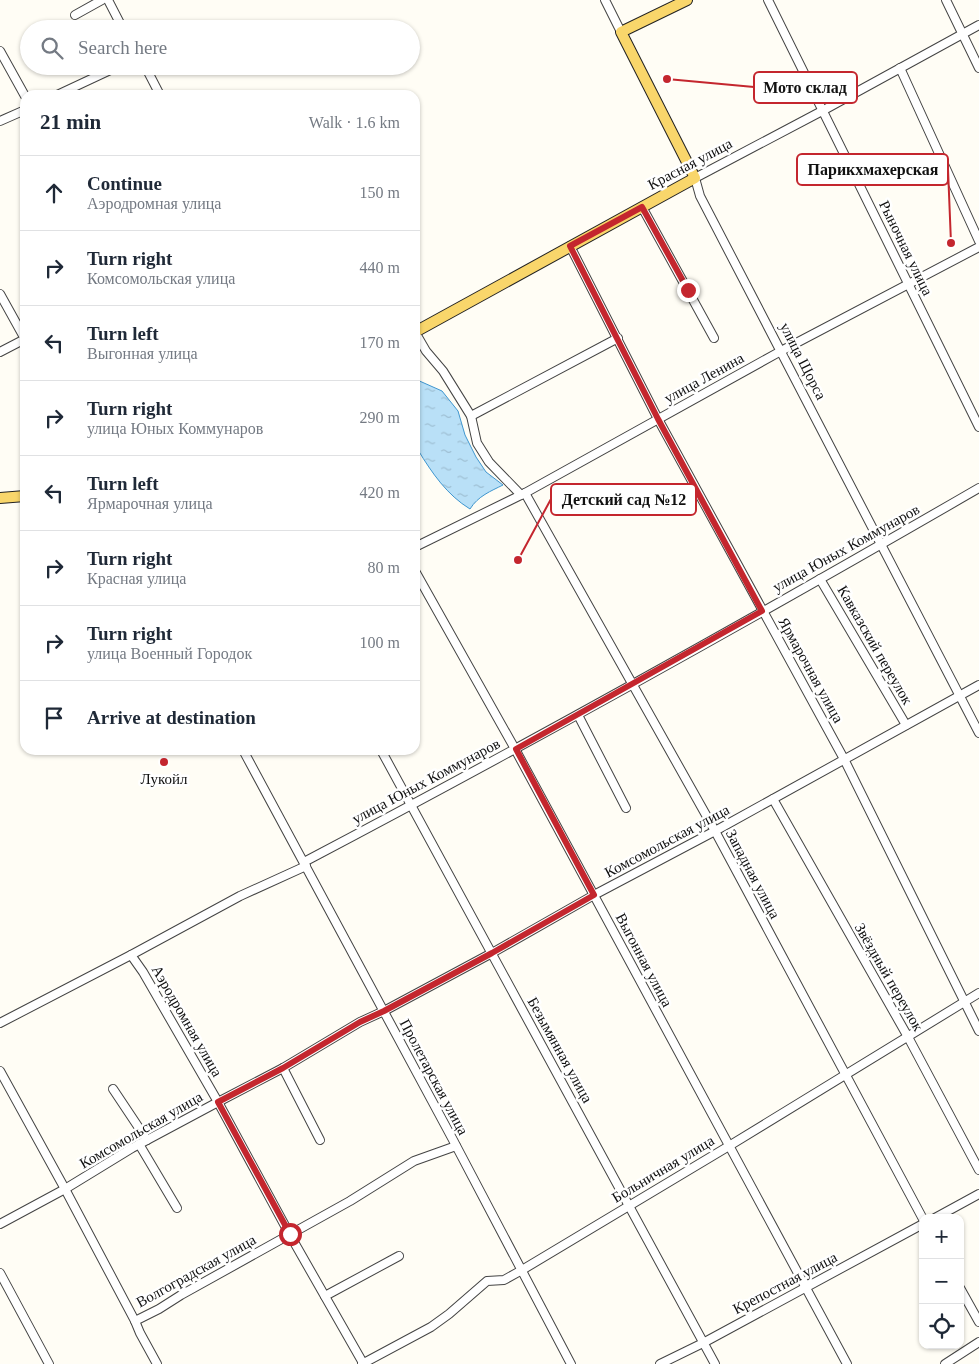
<!DOCTYPE html>
<meta charset="utf-8">
<style>
body{margin:0;font-family:"Times New Roman",serif;background:#f2f2f3;color:#1f2937}
.controls{position:absolute;right:15px;bottom:15px;display:grid;overflow:hidden;border-radius:10px;box-shadow:0 1px 4px #0004}
.controls button{width:45px;height:45px;display:grid;place-items:center;padding:0;border:0;border-bottom:1px solid #e0e1e3;background:#fff;color:#1f2937;font:25px sans-serif}
.stop{position:absolute;width:15px;height:15px;margin:-11px;border:4px solid #c4262e;border-radius:50%;background:#fff}
.stop.end{background:#c4262e;border-color:#fff;box-shadow:0 1px 5px #0008}
.list{margin:0;padding:0;list-style:none}
h2{display:flex;justify-content:space-between;align-items:center;height:65px;margin:0;padding:0 20px;font-size:21px}
h2 small{font-size:16px;font-weight:400;color:#747a83}
.list li{display:grid;grid-template-columns:32px 1fr auto;gap:15px;align-items:center;box-sizing:border-box;height:75px;padding:0 20px;border-top:1px solid #e0e1e3}
.list b{display:block;font-size:19px;white-space:nowrap}
.list p{margin:0;font-size:16px;white-space:nowrap;color:#747a83}
.list em{font-size:16px;font-style:normal;color:#747a83}
.icon{flex:none;width:28px;height:28px;fill:none;stroke:currentColor;stroke-width:2;stroke-linecap:round;stroke-linejoin:round}
.map{position:relative;flex:none;width:979px;height:1364px;overflow:hidden}
.search{position:absolute;background:#fff;box-shadow:0 1px 4px #0004;left:20px;top:20px;width:400px;height:55px;display:flex;align-items:center;gap:12px;box-sizing:border-box;padding:0 18px;border-radius:28px;color:#747a83;font-size:19px}
.panel{position:absolute;background:#fff;box-shadow:0 1px 4px #0004;left:20px;top:90px;width:400px;height:665px;border-radius:15px}
.map>svg:first-child{display:block}
</style>
<div class="map">
<svg width="979" height="1364" viewBox="0 0 979 1364">
<defs>
<pattern id="water-ripples" width="26" height="14" patternUnits="userSpaceOnUse" patternTransform="scale(1.25)"><rect width="26" height="14" fill="#b9e0f7"/><path d="M2 4q2-2 4 0t4 0M15 11q2-2 4 0t4 0" fill="none" stroke="#9ebfd3"/></pattern>
</defs>
<rect width="100%" height="100%" fill="#fffdf5"/>
<path fill="url(#water-ripples)" stroke="#3f96cf" d="M415,379L442,391L458,411L465,435L476,457L486,472L503,485C491,491 478,496 470,509C447,495 432,473 418,450L415,448Z"/>
<g fill="none" stroke-linecap="round" stroke-linejoin="round">
<defs>
<g id="minor">
<polyline points="108,0 123,29"/>
<polyline points="605,0 621,32"/>
<polyline points="768,0 979,427"/>
<polyline points="946,0 979,68"/>
<polyline points="75,15 102,0"/>
<polyline points="979,25 822,111 695,178 700,196 979,733"/>
<polyline points="0,51 25,96"/>
<polyline points="145,66 160,95"/>
<polyline points="900,68 979,241"/>
<polyline points="57,95 119,66"/>
<polyline points="0,121 25,110"/>
<polyline points="642,207 714,338"/>
<polyline points="570,246 658,419 844,759 979,1031"/>
<polyline points="0,294 25,339"/>
<polyline points="415,332 426,351 443,371 471,416 477,443 489,462 521,495"/>
<polyline points="0,352 25,339"/>
<polyline points="471,416 618,338"/>
<polyline points="525,493 715,831 923,1219"/>
<polyline points="415,547 525,493 781,351 979,247"/>
<polyline points="415,571 515,749 847,1364"/>
<polyline points="820,579 906,725"/>
<polyline points="578,715 626,808"/>
<polyline points="243,750 452,1138 571,1364"/>
<polyline points="381,750 715,1364"/>
<polyline points="773,799 908,1037 979,1170"/>
<path d="M304,862C532,742 756,617 979,488"/>
<polyline points="131,955 143,972 218,1102 290,1235 363,1363"/>
<polyline points="0,1023 131,955 240,896 306,866"/>
<polyline points="283,1068 320,1140"/>
<polyline points="0,1071 65,1189 135,1321 140,1333 157,1364"/>
<polyline points="113,1089 147,1140"/>
<polyline points="139,1144 177,1208"/>
<polyline points="935,1218 979,1194"/>
<polyline points="0,1224 65,1189 132,1148 218,1102 283,1068 360,1022 384,1011 492,953 594,895 715,831 979,685"/>
<polyline points="0,1273 49,1364"/>
<polyline points="960,1288 979,1322"/>
<polyline points="325,1296 399,1256"/>
<polyline points="135,1321 159,1309 181,1295 350,1201 414,1161 456,1146"/>
<polyline points="362,1364 431,1327 449,1314 487,1281 504,1280 522,1270 729,1146 979,993"/>
<polyline points="660,1364 703,1343 923,1224"/>
<polyline points="945,1364 979,1342"/>
</g>
<g id="major">
<polyline points="415,332 695,178 621,32 687,0"/>
<polyline points="0,498 25,496"/>
</g>
</defs>
<use href="#minor" stroke="#444" stroke-width="10"/>
<use href="#major" stroke="#222" stroke-width="12"/>
<use href="#minor" stroke="#fff" stroke-width="8"/>
<use href="#major" stroke="#f9d66b" stroke-width="10"/>
</g>
<g fill="none" stroke-linecap="round" stroke-linejoin="round">
<polyline stroke="#c4262e" stroke-width="6" points="290,1234 218,1102 283,1068 360,1022 384,1011 492,953 594,895 516,749 762,611 658,419 570,246 642,207 688,290"/>
</g>
<circle fill="#c4262e" stroke="#fff" stroke-width="2" cx="164" cy="762" r="5"/>
<g text-anchor="middle" dominant-baseline="central" stroke-width="5" stroke-linejoin="round" paint-order="stroke">
<g font-size="15" fill="#111" stroke="#fff">
<text transform="translate(690 164) rotate(-28)">Красная улица</text>
<text transform="translate(906 248) rotate(64)">Рыночная улица</text>
<text transform="translate(803 361) rotate(63)">улица Щорса</text>
<text transform="translate(704 378) rotate(-29)">улица Ленина</text>
<text transform="translate(846 548) rotate(-29)">улица Юных Коммунаров</text>
<text transform="translate(875 645) rotate(60)">Кавказский переулок</text>
<text transform="translate(811 670) rotate(61)">Ярмарочная улица</text>
<text transform="translate(426 781) rotate(-28)">улица Юных Коммунаров</text>
<text transform="translate(667 841) rotate(-28)">Комсомольская улица</text>
<text transform="translate(753 874) rotate(62)">Западная улица</text>
<text transform="translate(644 960) rotate(62)">Выгонная улица</text>
<text transform="translate(889 977) rotate(60)">Звёздный переулок</text>
<text transform="translate(187 1021) rotate(60)">Аэродромная улица</text>
<text transform="translate(560 1050) rotate(61)">Безымянная улица</text>
<text transform="translate(434 1077) rotate(62)">Пролетарская улица</text>
<text transform="translate(141 1130) rotate(-30)">Комсомольская улица</text>
<text transform="translate(663 1169) rotate(-31)">Больничная улица</text>
<text transform="translate(196 1271) rotate(-29)">Волгоградская улица</text>
<text transform="translate(785 1283) rotate(-28)">Крепостная улица</text>
</g>
<g font-size="15" fill="#111" stroke="#fff">
<text x="164" y="779">Лукойл</text>
</g>
</g>
<path fill="none" stroke="#c4262e" stroke-width="2" d="M667 79L754 87M951 243L948 169M518 560L551 499"/>
<g fill="#c4262e" stroke="#fff" stroke-width="2">
<circle cx="667" cy="79" r="5"/>
<circle cx="951" cy="243" r="5"/>
<circle cx="518" cy="560" r="5"/>
</g>
<g fill="#fff" stroke="#c4262e" stroke-width="2">
<rect x="754" y="72" width="103" height="31" rx="5"/>
<rect x="797" y="154" width="151" height="31" rx="5"/>
<rect x="551" y="484" width="145" height="31" rx="5"/>
</g>
<g font-size="16" text-anchor="middle" font-weight="bold" fill="#111">
<text x="805" y="93">Мото склад</text>
<text x="873" y="175">Парикхмахерская</text>
<text x="624" y="505">Детский сад №12</text>
</g>
</svg>
<div class="controls">
<button>+</button>
<button>−</button>
<button><svg class="icon" aria-label="locate" viewBox="0 0 24 24"><circle cx="12" cy="12" r="6"/><path d="M12 2v4M12 18v4M2 12h4M18 12h4"/></svg></button>
</div>
<div class="stop" style="left:290px;top:1234px"></div>
<div class="stop end" style="left:688px;top:290px"></div>
<div class="search"><svg class="icon" aria-label="search" viewBox="0 0 24 24"><circle cx="10" cy="10" r="6"/><path d="M15 15l6 6"/></svg>Search here</div>
<section class="panel">
<h2>21 min<small>Walk · 1.6 km</small></h2>
<ul class="list">
<li><svg class="icon" aria-label="ahead" viewBox="0 0 24 24"><path d="M12 20V5M6 11l6-6 6 6"/></svg><div><b>Continue</b><p>Аэродромная улица</p></div><em>150 m</em></li>
<li><svg class="icon" aria-label="right" viewBox="0 0 24 24"><path d="M7 20v-9h11M14 6l5 5-5 5"/></svg><div><b>Turn right</b><p>Комсомольская улица</p></div><em>440 m</em></li>
<li><svg class="icon" aria-label="left" viewBox="0 0 24 24"><path d="M17 20v-9H6M10 6l-5 5 5 5"/></svg><div><b>Turn left</b><p>Выгонная улица</p></div><em>170 m</em></li>
<li><svg class="icon" aria-label="right" viewBox="0 0 24 24"><path d="M7 20v-9h11M14 6l5 5-5 5"/></svg><div><b>Turn right</b><p>улица Юных Коммунаров</p></div><em>290 m</em></li>
<li><svg class="icon" aria-label="left" viewBox="0 0 24 24"><path d="M17 20v-9H6M10 6l-5 5 5 5"/></svg><div><b>Turn left</b><p>Ярмарочная улица</p></div><em>420 m</em></li>
<li><svg class="icon" aria-label="right" viewBox="0 0 24 24"><path d="M7 20v-9h11M14 6l5 5-5 5"/></svg><div><b>Turn right</b><p>Красная улица</p></div><em>80 m</em></li>
<li><svg class="icon" aria-label="right" viewBox="0 0 24 24"><path d="M7 20v-9h11M14 6l5 5-5 5"/></svg><div><b>Turn right</b><p>улица Военный Городок</p></div><em>100 m</em></li>
<li><svg class="icon" aria-label="arrive" viewBox="0 0 24 24"><path d="M6 21V4h12l-3 4 3 4H6"/></svg><div><b>Arrive at destination</b></div></li>
</ul>
</section>
</div>
